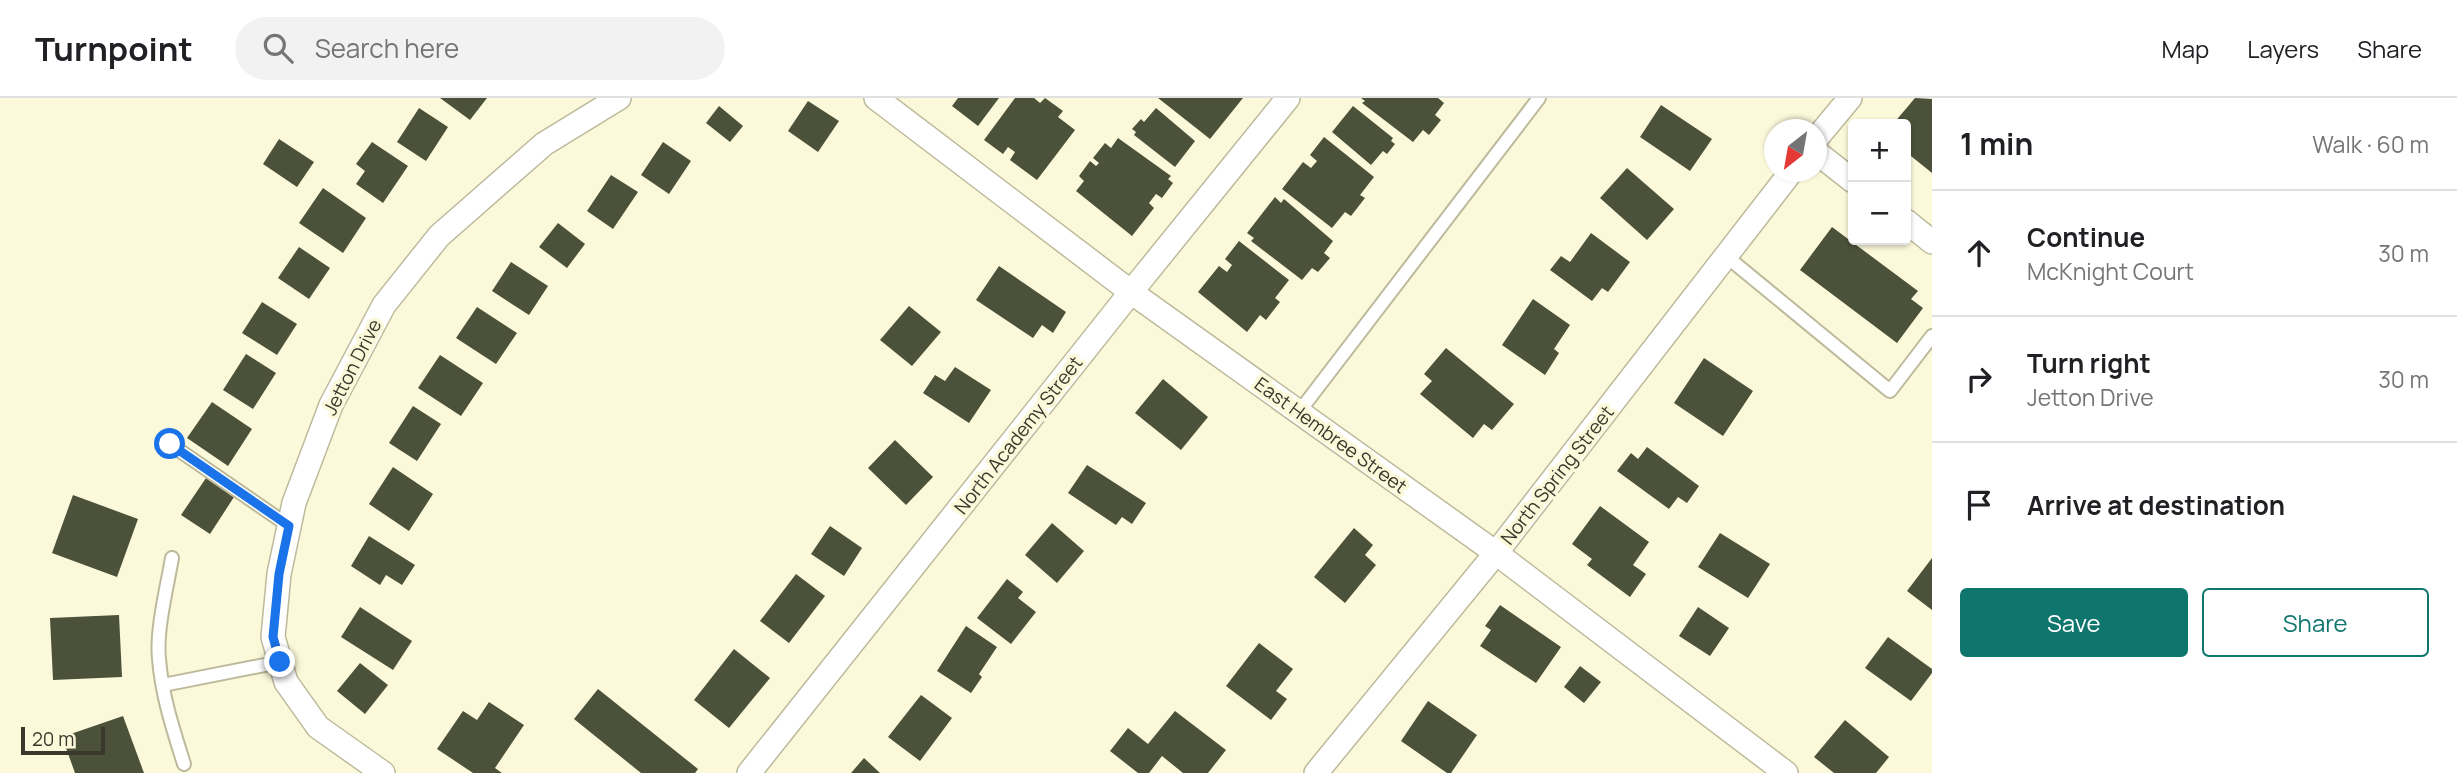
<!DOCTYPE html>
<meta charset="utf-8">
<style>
body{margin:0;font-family:Manrope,sans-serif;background:#f2f2f2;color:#202124}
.controls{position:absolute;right:21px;top:21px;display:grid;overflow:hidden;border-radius:7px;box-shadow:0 2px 5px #0004}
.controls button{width:63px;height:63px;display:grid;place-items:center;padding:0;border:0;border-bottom:2px solid #e0e0e0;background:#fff;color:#202124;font:35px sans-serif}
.compass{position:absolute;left:1764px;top:21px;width:63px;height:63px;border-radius:50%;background:#fff;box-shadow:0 2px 5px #0004;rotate:211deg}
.scale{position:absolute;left:21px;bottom:18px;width:84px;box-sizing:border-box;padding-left:7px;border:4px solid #3a382c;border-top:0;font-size:19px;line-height:24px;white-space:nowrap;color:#3a382c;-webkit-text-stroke:5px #fcf9da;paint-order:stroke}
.stop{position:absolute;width:21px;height:21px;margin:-16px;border:5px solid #1a73e8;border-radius:50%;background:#fff}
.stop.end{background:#1a73e8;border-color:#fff;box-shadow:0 2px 7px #0008}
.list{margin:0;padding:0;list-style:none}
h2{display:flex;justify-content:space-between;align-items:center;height:91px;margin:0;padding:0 28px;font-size:30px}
h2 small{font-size:23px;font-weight:400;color:#757577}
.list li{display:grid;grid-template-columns:46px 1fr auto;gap:21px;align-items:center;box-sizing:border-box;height:126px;padding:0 28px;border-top:2px solid #e0e0e0}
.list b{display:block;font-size:26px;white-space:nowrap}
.list p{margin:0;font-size:23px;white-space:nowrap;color:#757577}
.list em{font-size:23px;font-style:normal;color:#757577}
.actions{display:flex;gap:14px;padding:21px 28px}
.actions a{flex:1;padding:16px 0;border:2px solid #0f766e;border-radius:7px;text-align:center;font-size:24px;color:#0f766e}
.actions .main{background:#0f766e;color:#fff}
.icon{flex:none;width:38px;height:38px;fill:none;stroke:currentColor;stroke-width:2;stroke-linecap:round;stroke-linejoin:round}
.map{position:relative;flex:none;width:1932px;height:675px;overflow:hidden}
header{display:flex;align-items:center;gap:42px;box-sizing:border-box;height:98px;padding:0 35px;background:#fff;border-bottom:2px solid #e0e0e0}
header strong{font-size:33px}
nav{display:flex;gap:38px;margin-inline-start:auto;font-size:24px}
.search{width:490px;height:63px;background:#f2f2f2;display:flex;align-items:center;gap:18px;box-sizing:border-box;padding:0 24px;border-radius:38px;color:#757577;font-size:26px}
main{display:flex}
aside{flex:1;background:#fff}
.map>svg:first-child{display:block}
</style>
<header>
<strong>Turnpoint</strong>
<div class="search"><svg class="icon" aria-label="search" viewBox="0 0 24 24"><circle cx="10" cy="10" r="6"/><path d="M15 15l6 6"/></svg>Search here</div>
<nav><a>Map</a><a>Layers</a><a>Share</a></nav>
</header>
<main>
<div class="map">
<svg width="1932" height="675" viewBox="0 0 1932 675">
<rect width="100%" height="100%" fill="#fcf9da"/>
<g fill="#4b5239">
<polygon points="440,0 487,0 470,22"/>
<polygon points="958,0 999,0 978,28 952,8"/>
<polygon points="1015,0 1034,0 1040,5 1045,0 1063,13 1058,19 1075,32 1037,82 1010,62 1015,54 1008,49 1003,56 984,42"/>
<polygon points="1158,0 1243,0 1210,41"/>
<polygon points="1361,0 1438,0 1444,5 1435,17 1441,22 1429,37 1423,32 1413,44 1362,5 1365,3"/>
<polygon points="1915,0 1932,1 1932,75 1906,54 1906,26 1893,26"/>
<polygon points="808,3 839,23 818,54 788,33"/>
<polygon points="1661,7 1712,41 1690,73 1640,39"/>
<polygon points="719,8 743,28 730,44 706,25"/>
<polygon points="1353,8 1393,40 1391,43 1395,46 1387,56 1383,53 1371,67 1332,34"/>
<polygon points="419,10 448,29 426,63 397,44"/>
<polygon points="1156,10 1195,43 1175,69 1134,37 1136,34 1132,31 1141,21 1144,24"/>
<polygon points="1324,39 1374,79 1360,97 1365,100 1351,118 1345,114 1332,130 1282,91 1303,64 1311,70 1317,63 1310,57"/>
<polygon points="1118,40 1171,78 1168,81 1173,85 1162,100 1156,96 1149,105 1154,110 1132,138 1076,93 1084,83 1079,78 1090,63 1096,68 1099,65 1093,60 1105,45 1111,50"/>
<polygon points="279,41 314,64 297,89 263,66"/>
<polygon points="372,44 408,68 383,105 356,86 365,73 356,66"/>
<polygon points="663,44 691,63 669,96 641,77"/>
<polygon points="1627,70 1674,111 1647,142 1600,100"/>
<polygon points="611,77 638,94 613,131 587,113"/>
<polygon points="323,90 366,120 343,155 299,125"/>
<polygon points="1275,99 1281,105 1284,101 1333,143 1324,155 1330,160 1318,174 1312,170 1302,182 1251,143 1254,140 1247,135"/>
<polygon points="558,125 585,146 567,170 539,149"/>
<polygon points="1832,129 1918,193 1911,201 1923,210 1897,245 1800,172"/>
<polygon points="1591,135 1630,164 1608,194 1602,190 1592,203 1550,172 1561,158 1570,164"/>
<polygon points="1239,143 1289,182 1275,200 1280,204 1266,222 1260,217 1247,234 1198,194 1219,168 1227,174 1232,167 1225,161"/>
<polygon points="299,149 330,170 309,201 278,180"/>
<polygon points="511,164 548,188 529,217 492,193"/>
<polygon points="999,168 1066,214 1053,235 1042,227 1033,240 976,202"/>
<polygon points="1533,201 1570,227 1554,251 1559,255 1545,277 1502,247"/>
<polygon points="262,204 297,226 277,257 242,235"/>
<polygon points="909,208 941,234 912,268 880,242"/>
<polygon points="477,209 517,235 496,266 456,240"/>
<polygon points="1446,250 1514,306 1492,332 1484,326 1473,340 1420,296 1432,283 1424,276"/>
<polygon points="246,256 276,275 253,311 223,292"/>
<polygon points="440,257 483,285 461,318 418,290"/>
<polygon points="1704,260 1753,293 1723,338 1674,305"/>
<polygon points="955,269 991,292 969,325 923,295 935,277 945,283"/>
<polygon points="1163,281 1208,319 1181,352 1135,315"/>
<polygon points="212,304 252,331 228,368 187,340"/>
<polygon points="413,308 441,326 417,363 389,345"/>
<polygon points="895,342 933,379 906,407 868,370"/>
<polygon points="1647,349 1699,388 1687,405 1678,399 1669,411 1617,373 1631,355 1638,361"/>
<polygon points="1087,367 1146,405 1132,426 1122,419 1116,427 1068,395"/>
<polygon points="393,369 433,396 409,433 369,406"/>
<polygon points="206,380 234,399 210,436 181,417"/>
<polygon points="73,397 138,421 117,479 52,455"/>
<polygon points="1600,408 1649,444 1633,467 1646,476 1630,499 1587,467 1592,461 1572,446"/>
<polygon points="1052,425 1084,453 1057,485 1025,457"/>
<polygon points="830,428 862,450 844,478 811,456"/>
<polygon points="1354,430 1373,447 1365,457 1376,467 1345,505 1314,479"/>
<polygon points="1720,435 1770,466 1748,500 1698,469"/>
<polygon points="369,438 415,467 402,487 386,477 380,487 351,468"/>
<polygon points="1932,460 1932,512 1907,493"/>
<polygon points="796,476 825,498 789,545 760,523"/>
<polygon points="1007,481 1023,494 1018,500 1036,514 1011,546 977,520"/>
<polygon points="1500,507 1561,549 1536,585 1480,548 1491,532 1485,528"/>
<polygon points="360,509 412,543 393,572 341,539"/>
<polygon points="1698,509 1729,530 1710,558 1679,538"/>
<polygon points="119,517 122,579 53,582 50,520"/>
<polygon points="966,528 997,549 979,576 982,579 971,595 937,573"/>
<polygon points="1888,539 1932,571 1932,575 1911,603 1865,570"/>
<polygon points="1259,545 1293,571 1276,593 1287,601 1271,622 1226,588"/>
<polygon points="734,551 770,580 729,630 694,602"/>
<polygon points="360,565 388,587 365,616 337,593"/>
<polygon points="1580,568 1601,584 1584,605 1564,589"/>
<polygon points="598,591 698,671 695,675 641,675 574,621"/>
<polygon points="921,597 952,620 920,663 888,639"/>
<polygon points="1428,603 1477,637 1451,675 1447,675 1401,643"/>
<polygon points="489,604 524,627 495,670 502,675 473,675 437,651 463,613 477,622"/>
<polygon points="1175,613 1226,652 1208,675 1183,675 1162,658 1149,675 1138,675 1110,653 1128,630 1148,646"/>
<polygon points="123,618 144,675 75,675 62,639"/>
<polygon points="1845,622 1889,659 1876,675 1834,675 1814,659"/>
<polygon points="864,660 880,675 851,675"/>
</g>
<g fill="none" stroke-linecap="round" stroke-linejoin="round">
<defs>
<g id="lane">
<polyline points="1726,158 1890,293 1932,238"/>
<polyline points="1299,314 1539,0"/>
<polyline points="170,346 289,428"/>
<path d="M172,460C167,489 156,532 159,561C162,598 173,631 184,666"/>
<polyline points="163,587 280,564"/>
</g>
<g id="street">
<polyline points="876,0 1131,194 1496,455 1786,675"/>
<polyline points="1816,41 1850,0"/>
<polyline points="1816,54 1853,83"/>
<polyline points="1906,123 1932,144"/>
<polyline points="383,675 318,629 286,584 273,539 279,476 294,405 331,307 384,207 439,138 544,46 619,0"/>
<polyline points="749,675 1131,194 1288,0"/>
<polyline points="1316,675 1496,455 1791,74"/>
</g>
</defs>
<use href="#lane" stroke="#bdba9c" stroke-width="16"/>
<use href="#street" stroke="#bdba9c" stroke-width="26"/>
<use href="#lane" stroke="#fff" stroke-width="12"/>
<use href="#street" stroke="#fff" stroke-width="23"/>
</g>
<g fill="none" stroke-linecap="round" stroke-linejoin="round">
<polyline stroke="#1a73e8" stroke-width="9" points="170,346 289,428 279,476 273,539 280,564"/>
</g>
<g text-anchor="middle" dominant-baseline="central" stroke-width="7" stroke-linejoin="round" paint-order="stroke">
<g font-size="19" fill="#3a382c" stroke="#fcf9da">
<text transform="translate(352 269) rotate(-63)">Jetton Drive</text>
<text transform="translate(1018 337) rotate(-52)">North Academy Street</text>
<text transform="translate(1331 337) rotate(36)">East Hembree Street</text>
<text transform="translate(1557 377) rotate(-52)">North Spring Street</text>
</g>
</g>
</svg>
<div class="controls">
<button>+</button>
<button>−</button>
</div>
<svg class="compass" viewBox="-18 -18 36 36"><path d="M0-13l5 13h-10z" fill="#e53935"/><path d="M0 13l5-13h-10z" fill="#757577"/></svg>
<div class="scale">20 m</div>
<div class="stop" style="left:170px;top:346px"></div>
<div class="stop end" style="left:280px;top:564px"></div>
</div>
<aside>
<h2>1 min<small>Walk · 60 m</small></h2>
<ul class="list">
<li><svg class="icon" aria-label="ahead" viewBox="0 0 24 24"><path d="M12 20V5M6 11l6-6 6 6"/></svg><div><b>Continue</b><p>McKnight Court</p></div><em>30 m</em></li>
<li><svg class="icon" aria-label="right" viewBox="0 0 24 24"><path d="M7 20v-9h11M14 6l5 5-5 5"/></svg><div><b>Turn right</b><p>Jetton Drive</p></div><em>30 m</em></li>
<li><svg class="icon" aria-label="arrive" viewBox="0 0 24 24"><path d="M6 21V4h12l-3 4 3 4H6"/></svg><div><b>Arrive at destination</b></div></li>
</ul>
<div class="actions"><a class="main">Save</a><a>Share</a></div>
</aside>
</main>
